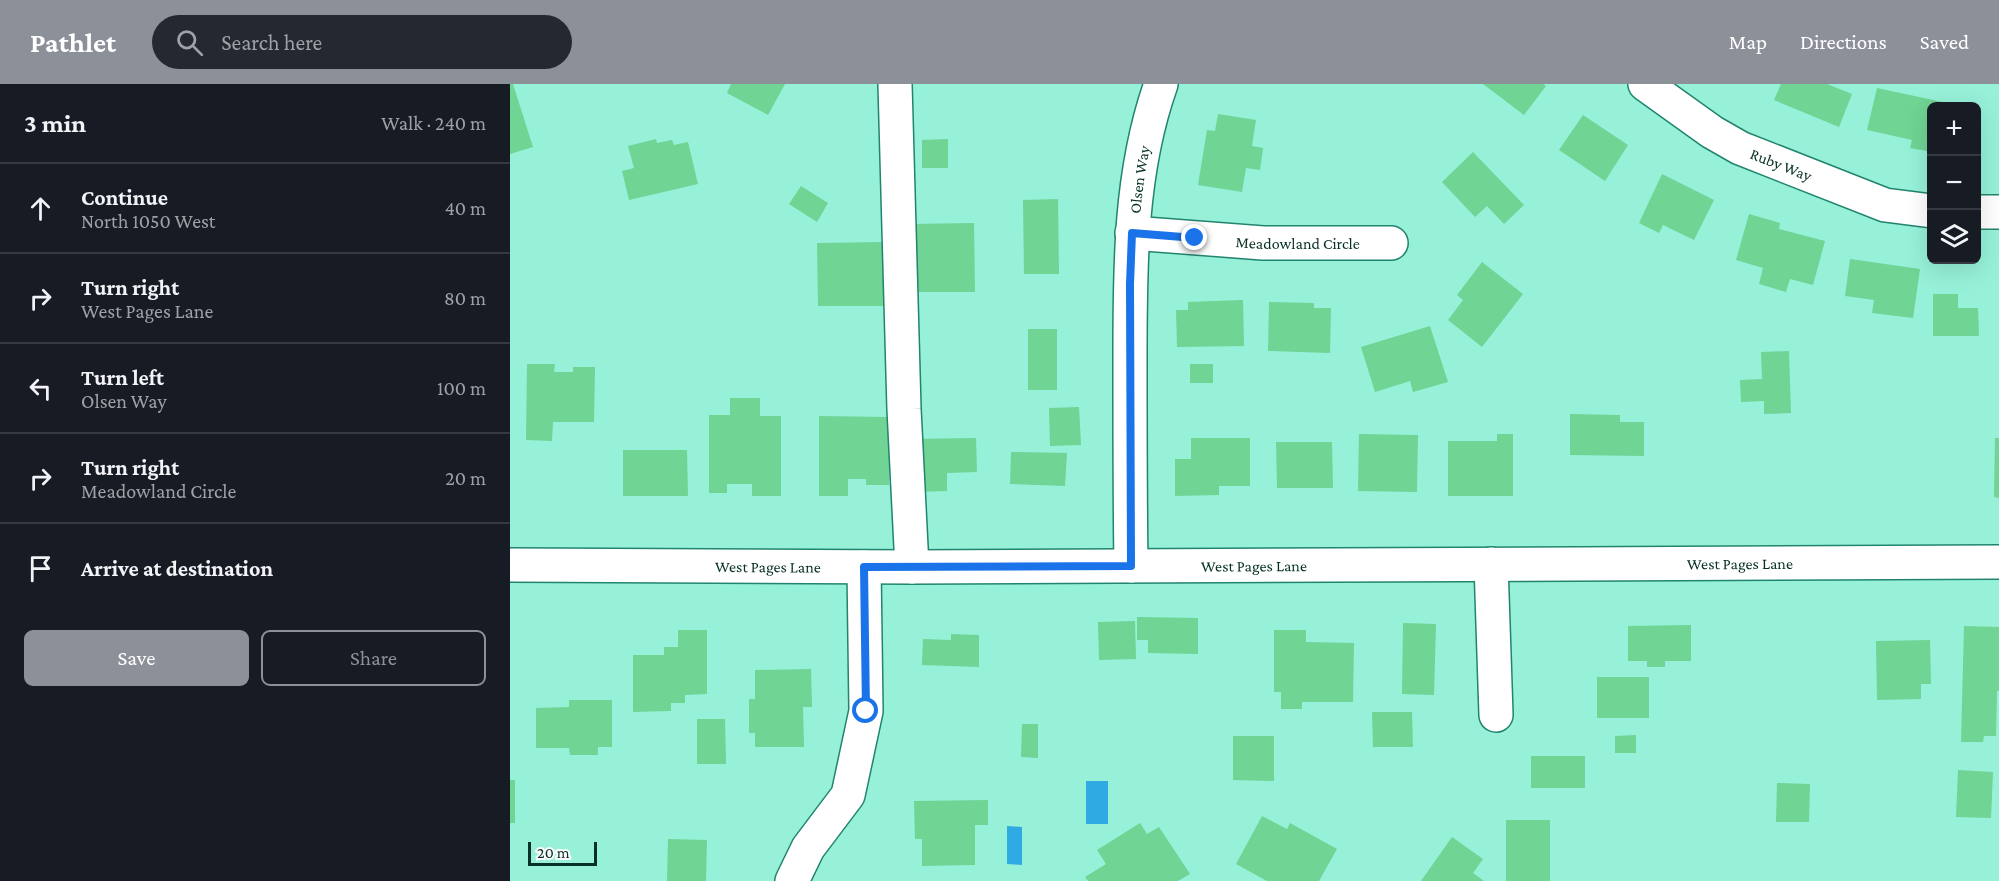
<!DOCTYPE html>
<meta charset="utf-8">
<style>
body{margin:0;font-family:"Crimson Pro",serif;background:#242831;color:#f1f3f6}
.controls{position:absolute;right:18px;top:18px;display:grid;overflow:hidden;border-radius:9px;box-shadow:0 6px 24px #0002}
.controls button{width:54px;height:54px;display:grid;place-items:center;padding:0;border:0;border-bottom:2px solid #363941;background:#171b24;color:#f1f3f6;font:30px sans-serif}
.scale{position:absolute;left:18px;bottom:15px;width:69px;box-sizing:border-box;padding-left:6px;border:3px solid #073027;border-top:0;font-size:16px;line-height:21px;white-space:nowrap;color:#073027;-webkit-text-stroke:4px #fdfdfd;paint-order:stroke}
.stop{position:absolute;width:18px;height:18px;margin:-14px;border:4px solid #1a73e8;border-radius:50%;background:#fff}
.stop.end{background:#1a73e8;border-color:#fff;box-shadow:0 2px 6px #0008}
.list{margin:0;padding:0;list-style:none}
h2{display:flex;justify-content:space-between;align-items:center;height:78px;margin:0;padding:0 24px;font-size:26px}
h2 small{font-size:20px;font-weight:400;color:#9ea1a6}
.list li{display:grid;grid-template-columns:39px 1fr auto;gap:18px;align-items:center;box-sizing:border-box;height:90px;padding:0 24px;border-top:2px solid #363941}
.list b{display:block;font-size:22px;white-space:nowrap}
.list p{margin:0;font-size:20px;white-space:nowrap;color:#9ea1a6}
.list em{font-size:20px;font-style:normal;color:#9ea1a6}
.actions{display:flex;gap:12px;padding:18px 24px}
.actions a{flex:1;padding:14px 0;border:2px solid #8c9099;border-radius:9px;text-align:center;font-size:21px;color:#8c9099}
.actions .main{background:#8c9099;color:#fff}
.icon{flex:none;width:33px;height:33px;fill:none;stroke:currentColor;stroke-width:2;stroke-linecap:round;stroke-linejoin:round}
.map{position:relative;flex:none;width:1489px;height:797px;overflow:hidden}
header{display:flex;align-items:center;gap:36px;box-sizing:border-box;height:84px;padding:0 30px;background:#8c9099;color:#fff}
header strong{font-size:28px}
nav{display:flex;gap:33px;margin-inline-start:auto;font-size:21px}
.search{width:420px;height:54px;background:#242831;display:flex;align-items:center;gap:15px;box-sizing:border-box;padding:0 21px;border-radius:33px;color:#9ea1a6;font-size:22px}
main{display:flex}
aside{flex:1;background:#171b24}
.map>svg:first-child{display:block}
</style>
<header>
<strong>Pathlet</strong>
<div class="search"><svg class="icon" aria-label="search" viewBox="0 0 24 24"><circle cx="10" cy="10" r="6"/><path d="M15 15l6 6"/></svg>Search here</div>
<nav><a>Map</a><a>Directions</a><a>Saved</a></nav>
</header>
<main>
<aside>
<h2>3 min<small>Walk · 240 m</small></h2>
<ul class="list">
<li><svg class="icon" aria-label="ahead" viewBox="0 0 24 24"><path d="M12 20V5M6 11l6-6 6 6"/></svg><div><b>Continue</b><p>North 1050 West</p></div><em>40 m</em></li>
<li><svg class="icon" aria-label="right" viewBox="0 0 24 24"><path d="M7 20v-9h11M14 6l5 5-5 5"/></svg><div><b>Turn right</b><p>West Pages Lane</p></div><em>80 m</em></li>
<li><svg class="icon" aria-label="left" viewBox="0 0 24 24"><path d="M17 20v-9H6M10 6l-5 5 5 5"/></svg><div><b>Turn left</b><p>Olsen Way</p></div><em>100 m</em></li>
<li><svg class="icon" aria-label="right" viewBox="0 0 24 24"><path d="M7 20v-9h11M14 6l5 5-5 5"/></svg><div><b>Turn right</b><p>Meadowland Circle</p></div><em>20 m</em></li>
<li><svg class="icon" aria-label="arrive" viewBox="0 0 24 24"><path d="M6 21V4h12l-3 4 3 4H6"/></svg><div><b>Arrive at destination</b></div></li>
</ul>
<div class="actions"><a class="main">Save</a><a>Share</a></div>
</aside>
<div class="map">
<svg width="1489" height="797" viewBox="0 0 1489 797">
<rect width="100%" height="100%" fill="#96f1d8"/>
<g fill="#30aae3">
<rect x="576" y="697" width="22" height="43"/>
<polygon points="497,742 512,743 512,781 497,780"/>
</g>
<g fill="#6fd494">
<polygon points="0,0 3,0 23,63 0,70"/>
<polygon points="221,0 275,0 258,31 217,9"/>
<polygon points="973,0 1033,0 1036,2 1014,31"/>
<polygon points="1271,0 1317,0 1342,10 1329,43 1264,16"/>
<polygon points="1367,4 1442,20 1442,22 1422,22 1422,68 1400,64 1402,56 1357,46"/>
<polygon points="708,30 746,36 742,62 753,64 750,86 736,84 732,108 688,101 697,46 705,47"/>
<polygon points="1073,31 1118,61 1095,97 1049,66"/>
<polygon points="146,55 147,59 162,56 164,61 178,58 188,100 119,116 112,87 124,84 118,62"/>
<polygon points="438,55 438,84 412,84 412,56"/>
<polygon points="963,68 1014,121 994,140 977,122 965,133 932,98"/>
<polygon points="1152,90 1204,116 1184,156 1153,141 1149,149 1129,139"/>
<polygon points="291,102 318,119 307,138 279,120"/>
<polygon points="548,115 549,190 514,190 513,116"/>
<polygon points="1239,130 1270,139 1269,145 1315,157 1303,201 1280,195 1276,208 1249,200 1253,184 1226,176"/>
<polygon points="464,139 465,208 401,208 400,140"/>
<polygon points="373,158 374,222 308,222 307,159"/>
<polygon points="1340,175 1410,185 1403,234 1362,229 1364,216 1335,212"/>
<polygon points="972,178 1013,210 972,263 938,236 953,216 947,211"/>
<polygon points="1423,210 1448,210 1448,224 1468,224 1469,252 1423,252"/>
<polygon points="733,216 734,262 667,263 666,226 678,226 678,218"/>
<polygon points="759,218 804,219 804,224 821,224 820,269 758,267"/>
<polygon points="920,242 938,298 903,308 900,297 865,308 851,263"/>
<rect x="518" y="245" width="29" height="61"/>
<polygon points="1279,267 1281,329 1254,330 1254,317 1231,318 1230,296 1252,295 1251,268"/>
<polygon points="17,280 45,280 44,288 63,288 63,283 85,283 84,338 43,338 42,357 16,356"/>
<rect x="680" y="280" width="23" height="19"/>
<polygon points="220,314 250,314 250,332 271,332 271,412 242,412 242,400 217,400 217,409 199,409 199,331 220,331"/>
<polygon points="569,323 571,361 540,362 539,324"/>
<polygon points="1060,330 1110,331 1110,338 1134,338 1134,372 1060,371"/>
<polygon points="309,332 379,333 379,401 356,401 356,395 338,395 338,412 309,412"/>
<polygon points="849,350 908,351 907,408 848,407"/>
<polygon points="987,350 1003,350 1003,412 938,412 938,357 987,357"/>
<polygon points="466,354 467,388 437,389 437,407 401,408 401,355"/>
<polygon points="681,354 740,354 740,402 709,402 709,411 665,412 665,375 681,375"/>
<polygon points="1485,354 1489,354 1489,414 1484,413"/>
<polygon points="766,358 822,358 823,404 767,404"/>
<polygon points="113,366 177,366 178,412 113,412"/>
<polygon points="501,368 557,369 555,402 500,400"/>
<polygon points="627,533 688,534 688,570 638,569 638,556 627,556"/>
<polygon points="625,537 626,575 589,576 588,538"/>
<polygon points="893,539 926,540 924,611 892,610"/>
<polygon points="1181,541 1181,577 1155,577 1155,583 1137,583 1137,577 1118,577 1118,542"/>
<polygon points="1454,542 1489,543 1489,607 1487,607 1486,652 1474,652 1473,658 1451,658"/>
<polygon points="168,546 197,546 197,610 175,611 175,619 161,619 161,627 123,628 123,571 154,571 154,563 168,563"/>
<polygon points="764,546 796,546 796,558 844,559 843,618 792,618 792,625 771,625 771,608 764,608"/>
<polygon points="441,550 469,551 469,583 412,581 413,555 441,556"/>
<polygon points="1420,556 1421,600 1411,600 1411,615 1367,616 1366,557"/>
<polygon points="301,585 302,623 293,623 294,663 245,663 245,649 239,649 239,615 245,615 245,586"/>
<rect x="1087" y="593" width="52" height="41"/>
<polygon points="59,616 102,616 102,663 88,663 88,671 60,671 59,664 26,664 26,624 59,623"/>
<polygon points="862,628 902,628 903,663 863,663"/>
<polygon points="187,635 215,635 216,680 187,680"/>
<polygon points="512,640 528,640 528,674 511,673"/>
<polygon points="1126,651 1126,669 1105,669 1105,652"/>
<polygon points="723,652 764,652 764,697 723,696"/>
<rect x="1021" y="672" width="54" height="32"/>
<polygon points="1448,686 1483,688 1481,734 1446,733"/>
<rect x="0" y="696" width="5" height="43"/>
<polygon points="1267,699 1300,700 1299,738 1266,738"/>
<polygon points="478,716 478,741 465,741 465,781 412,782 412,755 405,755 404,717"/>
<polygon points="752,732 777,745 780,739 827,765 809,797 757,797 726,780"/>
<rect x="996" y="736" width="44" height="61"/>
<polygon points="630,739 637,750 649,743 680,790 668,797 578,797 575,793 596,780 587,766"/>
<polygon points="942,753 973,775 963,789 974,797 911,797"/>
<polygon points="158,755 197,756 196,797 157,797"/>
</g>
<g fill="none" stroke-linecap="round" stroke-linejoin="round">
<defs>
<g id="minor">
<polyline points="385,0 394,325 402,483"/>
<path id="s1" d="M1135,0L1202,48L1230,64L1375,121L1422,127"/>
<polyline points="1466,128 1489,128"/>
<path id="s2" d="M622,149L753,159H881"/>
<polyline points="981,480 986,631"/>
<path id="s3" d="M0,481L402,483L1489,478"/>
<path id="s4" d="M621,482C620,415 620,348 620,281C620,186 619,90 651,0"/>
<polyline points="282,797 298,764 338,711 356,627 354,483"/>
</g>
</defs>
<use href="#minor" stroke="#21846e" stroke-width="36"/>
<use href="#minor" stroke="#fff" stroke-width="33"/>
</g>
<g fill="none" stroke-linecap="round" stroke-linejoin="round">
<polyline stroke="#1a73e8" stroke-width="8" points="356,627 354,483 621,482 620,200 622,149 685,154"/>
</g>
<g text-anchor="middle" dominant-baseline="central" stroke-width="4.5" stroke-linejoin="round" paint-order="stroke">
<g font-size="16" fill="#073027" stroke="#fdfdfd">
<text stroke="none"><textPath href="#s1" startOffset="159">Ruby Way</textPath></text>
<text stroke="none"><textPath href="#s4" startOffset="387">Olsen Way</textPath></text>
<text stroke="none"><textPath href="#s2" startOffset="166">Meadowland Circle</textPath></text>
<text stroke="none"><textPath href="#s3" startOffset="1230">West Pages Lane</textPath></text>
<text stroke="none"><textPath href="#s3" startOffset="258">West Pages Lane</textPath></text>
<text stroke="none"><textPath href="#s3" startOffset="744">West Pages Lane</textPath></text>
</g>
</g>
</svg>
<div class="controls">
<button>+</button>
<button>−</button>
<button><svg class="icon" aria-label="layers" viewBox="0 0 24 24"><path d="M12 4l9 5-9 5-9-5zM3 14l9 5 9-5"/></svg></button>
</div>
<div class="scale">20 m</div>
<div class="stop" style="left:356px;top:627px"></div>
<div class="stop end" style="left:685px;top:154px"></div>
</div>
</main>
